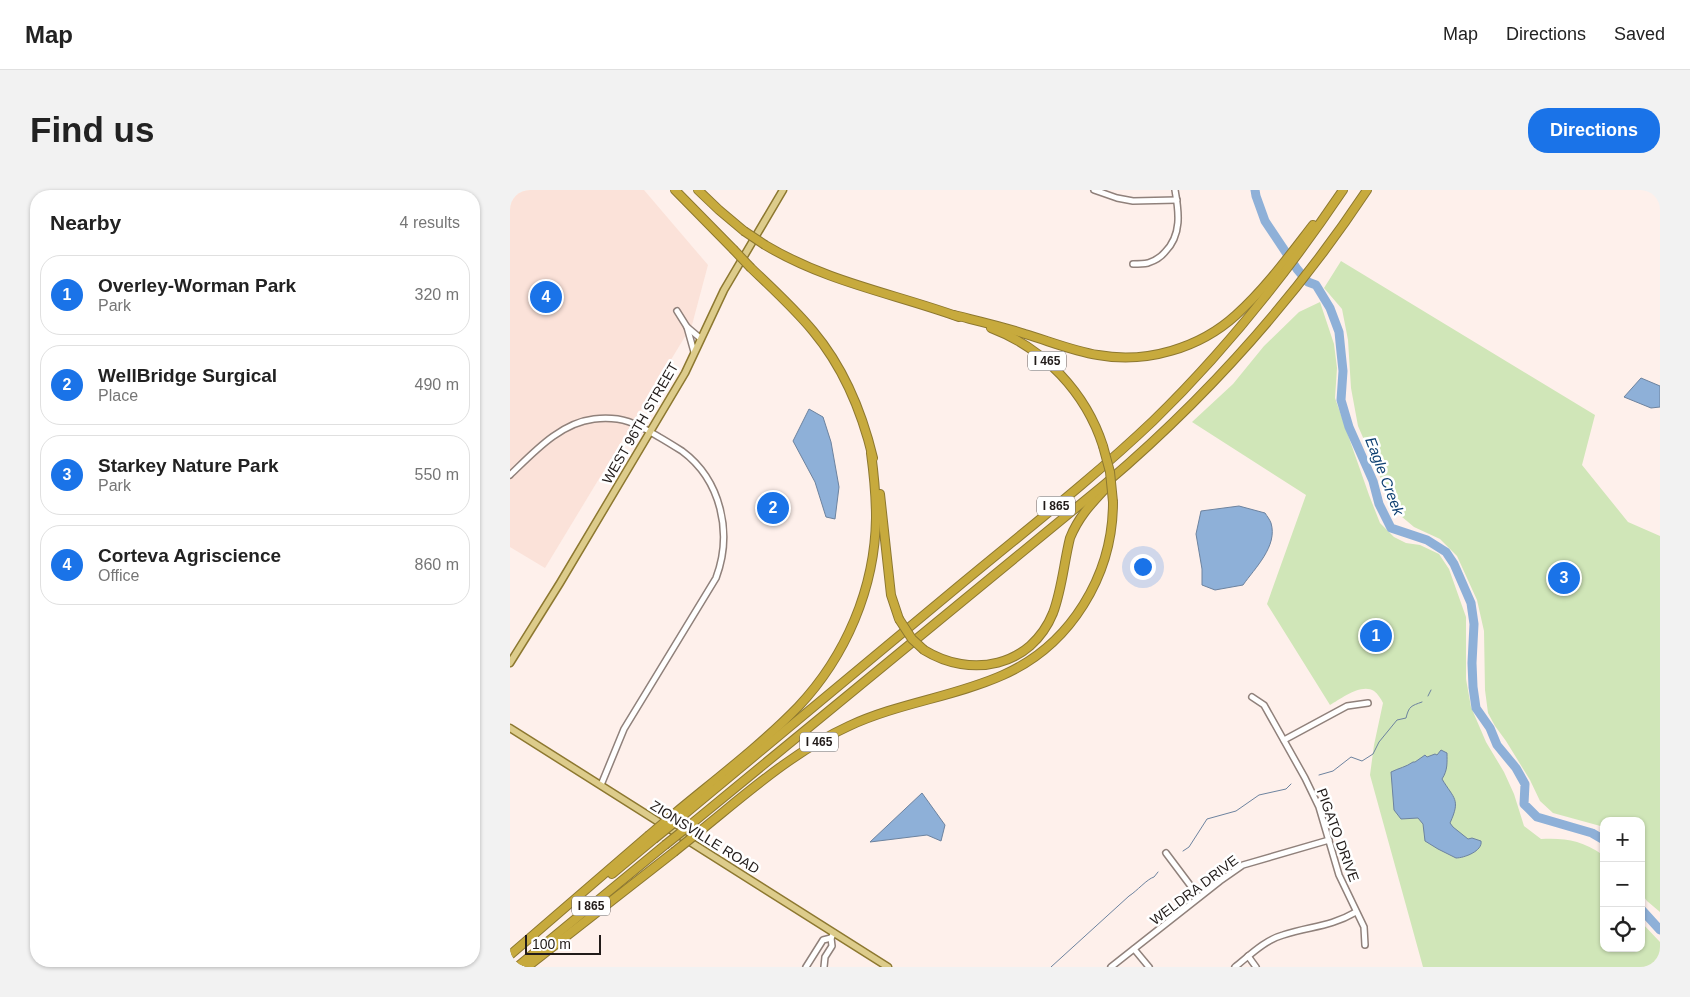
<!DOCTYPE html>
<meta charset="utf-8">
<style>
body{margin:0;font-family:Arial,sans-serif;background:#f2f2f2;color:#222}
.controls{position:absolute;right:15px;bottom:15px;display:grid;overflow:hidden;border-radius:10px;box-shadow:0 1px 4px #0004}
.controls button{width:45px;height:45px;display:grid;place-items:center;padding:0;border:0;border-bottom:1px solid #e0e0e0;background:#fff;color:#222;font:25px sans-serif}
.scale{position:absolute;left:15px;bottom:12px;width:76px;box-sizing:border-box;padding-left:5px;border:2px solid #211b19;border-top:0;font-size:14px;line-height:18px;white-space:nowrap;color:#211b19;-webkit-text-stroke:4px #fff;paint-order:stroke}
.you{position:absolute;left:632px;top:376px;width:18px;height:18px;margin:-12px;border:4px solid #fff;border-radius:50%;background:#1a73e8;box-shadow:0 0 0 8px #1a73e833}
.badge{display:grid;place-items:center;width:32px;height:32px;border-radius:50%;background:#1a73e8;color:#fff;font-size:16px;font-weight:700}
.pin{position:absolute;translate:-50% -50%;border:2px solid #fff;box-shadow:0 1px 5px #0006}
.list{margin:0;padding:0;list-style:none}
h2{display:flex;justify-content:space-between;align-items:center;height:65px;margin:0;padding:0 20px;font-size:21px}
h2 small{font-size:16px;font-weight:400;color:#767676}
.list li{display:grid;grid-template-columns:32px 1fr auto;gap:15px;align-items:center;box-sizing:border-box;height:80px;margin:0 10px 10px;padding:0 10px;border:1px solid #e0e0e0;border-radius:20px}
.list b{display:block;font-size:19px;white-space:nowrap}
.list p{margin:0;font-size:16px;white-space:nowrap;color:#767676}
.list em{font-size:16px;font-style:normal;color:#767676}
.icon{flex:none;width:28px;height:28px;fill:none;stroke:currentColor;stroke-width:2;stroke-linecap:round;stroke-linejoin:round}
.map{position:relative;flex:none;width:1150px;height:777px;overflow:hidden;border-radius:20px}
header{display:flex;align-items:center;gap:30px;box-sizing:border-box;height:70px;padding:0 25px;background:#fff;border-bottom:1px solid #e0e0e0}
header strong{font-size:24px}
nav{display:flex;gap:28px;margin-inline-start:auto;font-size:18px}
.intro{display:flex;align-items:center;justify-content:space-between;box-sizing:border-box;height:120px;padding:0 30px}
h1{margin:0;font-size:35px}
.button{padding:12px 22px;border-radius:20px;background:#1a73e8;color:#fff;font-size:18px;font-weight:700}
main{display:flex;gap:30px;padding:0 30px}
aside{flex:1;background:#fff;border-radius:20px;box-shadow:0 1px 4px #0004}
.map>svg:first-child{display:block}
</style>
<header>
<strong>Map</strong>
<nav><a>Map</a><a>Directions</a><a>Saved</a></nav>
</header>
<div class="intro"><h1>Find us</h1><a class="button">Directions</a></div>
<main>
<aside>
<h2>Nearby<small>4 results</small></h2>
<ul class="list">
<li><span class="badge">1</span><div><b>Overley-Worman Park</b><p>Park</p></div><em>320 m</em></li>
<li><span class="badge">2</span><div><b>WellBridge Surgical</b><p>Place</p></div><em>490 m</em></li>
<li><span class="badge">3</span><div><b>Starkey Nature Park</b><p>Park</p></div><em>550 m</em></li>
<li><span class="badge">4</span><div><b>Corteva Agriscience</b><p>Office</p></div><em>860 m</em></li>
</ul>
</aside>
<div class="map">
<svg width="1150" height="777" viewBox="0 0 1150 777">
<rect width="100%" height="100%" fill="#fef0eb"/>
<polygon fill="#fbe2d9" points="0,0 134,0 198,75 182,135 35,378 0,357"/>
<g fill="#d0e6b8">
<polygon points="831,71 1085,225 1072,275 1118,332 1150,346 1150,722 1137,711 1131,703 1131,631 1094,631 1094,637 1043,623 1030,611 1020,590 996,551 985,536 978,523 975,500 974,441 967,410 947,366 930,349 904,337 885,321 848,236 841,198 838,150 832,119 814,98"/>
<path d="M810,112L824,154L827,178L825,208L859,305L870,333L884,347L896,353L910,355L929,364L939,379L956,427V489L961,517L976,552L994,582L1004,604L1014,636L1031,649C1056,648 1071,650 1093,665L1094,758H1131V732L1150,752V777H913L860,585L864,555L873,513C871,509 868,504 864,501C851,493 831,509 820,515L757,414L796,305L682,232L723,194L754,156L789,122Z"/>
</g>
<g fill="#8eb0d8" stroke="#6d839f">
<polygon points="1131,188 1150,196 1150,217 1141,218 1114,207"/>
<polygon points="299,219 313,227 321,252 329,297 325,329 316,327 305,292 283,251"/>
<path d="M729,316L755,323C757,326 760,330 761,333C768,356 745,378 733,395L705,400L692,395V379L686,344L691,321Z"/>
<path d="M931,560L937,563C937,572 938,580 932,589C944,609 951,609 940,633L943,637L958,649L962,648L971,651C973,661 954,668 946,668L928,659L915,651L913,634L908,628L891,629L884,620L881,582C889,578 896,577 903,572H905L915,565L917,567L925,564L927,565Z"/>
<polygon points="412,603 435,635 431,651 417,645 360,652"/>
</g>
<g fill="none" stroke-linecap="round" stroke-linejoin="round">
<g stroke="#6d839f" stroke-width="1">
<polyline points="918,506 921,500"/>
<path d="M809,585L823,581L841,567L852,571L863,564L869,552L887,530L896,528C899,516 901,516 912,512"/>
<polyline points="673,661 679,657 697,629 726,621 749,605 776,599 781,594"/>
<path d="M541,777L619,706C627,701 637,689 644,687L648,682"/>
</g>
<g stroke="#8eb0d8" stroke-width="9">
<polyline points="745,0 746,6 755,31 787,79 798,92 806,95 820,118 829,142 831,162 833,181 831,210 839,237 863,291 869,314 881,338 917,350 936,362 944,374 961,413 964,434 962,473 963,497 966,518 980,538 987,555 1006,578 1015,594 1014,614 1027,627 1082,643 1094,650"/>
<polyline points="1131,719 1150,740"/>
</g>
<defs>
<g id="minor">
<polyline points="584,0 607,8 623,11 667,10"/>
<path d="M623,74C628,74 633,74 638,73C644,71 651,67 655,62C672,45 669,22 665,0"/>
<polyline points="167,121 177,137 184,162"/>
<polyline points="177,137 190,148"/>
<path d="M0,285C24,262 50,233 84,229C112,226 126,233 149,247C156,251 164,256 172,261C211,290 223,343 206,388L114,539L91,595"/>
<polyline points="742,507 754,515 795,588 809,617 829,685 854,737 855,755"/>
<polyline points="774,550 837,516 858,513"/>
<polyline points="656,663 689,707"/>
<polyline points="624,759 639,777"/>
<polyline points="738,766 746,777"/>
<polyline points="296,777 313,750 321,748 324,743"/>
<polyline points="314,777 315,767 322,756 321,748"/>
<polyline points="601,777 710,691 733,675 819,650"/>
<path d="M725,777C740,765 755,750 773,745C801,736 820,737 846,722"/>
</g>
<g id="major">
<polyline points="0,473 50,393 175,183 214,100 273,0"/>
<polyline points="0,538 378,777"/>
</g>
<g id="highway">
<polyline points="165,0 223,59"/>
<polyline points="188,0 209,20 234,41"/>
<path d="M255,55C317,92 382,103 449,127"/>
<path d="M241,78C262,98 284,118 303,141C334,178 352,222 363,268"/>
<path d="M444,125C468,131 491,136 515,144C539,151 563,161 588,165C636,174 690,158 726,125C755,99 779,66 803,35"/>
<path d="M481,138C534,158 576,203 593,256"/>
<polyline points="370,304 381,405 389,429"/>
<path d="M414,460C461,489 521,477 543,423C552,399 554,372 560,348C568,328 580,315 594,300"/>
<path d="M164,624C206,589 250,556 288,517C336,466 365,398 366,328C366,306 364,285 361,263"/>
<path d="M170,628C263,550 357,473 450,395C515,341 582,289 643,231C715,161 777,83 833,0"/>
<path d="M180,635L595,294C696,208 784,110 857,0"/>
<path d="M190,641C237,603 284,561 339,536C388,513 444,507 493,485C561,455 603,385 603,312"/>
<polyline points="102,684 144,649"/>
<polyline points="0,765 138,646"/>
<polyline points="7,777 155,655"/>
<polyline points="17,777 164,662"/>
</g>
</defs>
<use href="#minor" stroke="#90817b" stroke-width="8"/>
<use href="#major" stroke="#8d7830" stroke-width="9"/>
<use href="#highway" stroke="#8d7830" stroke-width="10"/>
<use href="#minor" stroke="#fff" stroke-width="5"/>
<use href="#major" stroke="#ddcc8b" stroke-width="6"/>
<use href="#highway" stroke="#c7aa3d" stroke-width="8"/>
<defs>
<g id="highway-bridge">
<polyline points="234,41 255,55"/>
<polyline points="223,59 241,78"/>
<polyline points="593,256 600,282 603,312"/>
<polyline points="389,429 402,449 414,460"/>
<polyline points="138,646 164,624"/>
<polyline points="144,649 170,628"/>
<polyline points="155,655 180,635"/>
<polyline points="164,662 190,641"/>
</g>
</defs>
<use href="#highway-bridge" stroke="#8d7830" stroke-width="10" stroke-linecap="butt"/>
<use href="#highway-bridge" stroke="#c7aa3d" stroke-width="8"/>
</g>
<g text-anchor="middle" dominant-baseline="central" stroke-width="5" stroke-linejoin="round" paint-order="stroke">
<g fill="#fff" stroke="#645f5e" stroke-width="1">
<rect x="518" y="161.5" width="38" height="19" rx="4"/>
<rect x="527" y="306.5" width="38" height="19" rx="4"/>
<rect x="290" y="542.5" width="38" height="19" rx="4"/>
<rect x="62" y="706.5" width="38" height="19" rx="4"/>
</g>
<g font-size="12" font-weight="bold" fill="#211b19">
<text x="537" y="171">I 465</text>
<text x="546" y="316">I 865</text>
<text x="309" y="552">I 465</text>
<text x="81" y="716">I 865</text>
</g>
<g font-size="14" fill="#211b19" stroke="#fff">
<text transform="translate(130 233) rotate(-60)">WEST 96TH STREET</text>
<text transform="translate(828 645) rotate(70)">PIGATO DRIVE</text>
<text transform="translate(195 647) rotate(32)">ZIONSVILLE ROAD</text>
<text transform="translate(684 700) rotate(-37)">WELDRA DRIVE</text>
</g>
<g font-size="15" font-style="italic" fill="#0f4072" stroke="#fff">
<text transform="translate(875 286) rotate(69)">Eagle Creek</text>
</g>
</g>
</svg>
<div class="controls">
<button>+</button>
<button>−</button>
<button><svg class="icon" aria-label="locate" viewBox="0 0 24 24"><circle cx="12" cy="12" r="6"/><path d="M12 2v4M12 18v4M2 12h4M18 12h4"/></svg></button>
</div>
<div class="scale">100 m</div>
<div class="you"></div>
<div class="pin badge" style="left:866px;top:446px">1</div>
<div class="pin badge" style="left:263px;top:318px">2</div>
<div class="pin badge" style="left:1054px;top:388px">3</div>
<div class="pin badge" style="left:36px;top:107px">4</div>
</div>
</main>
